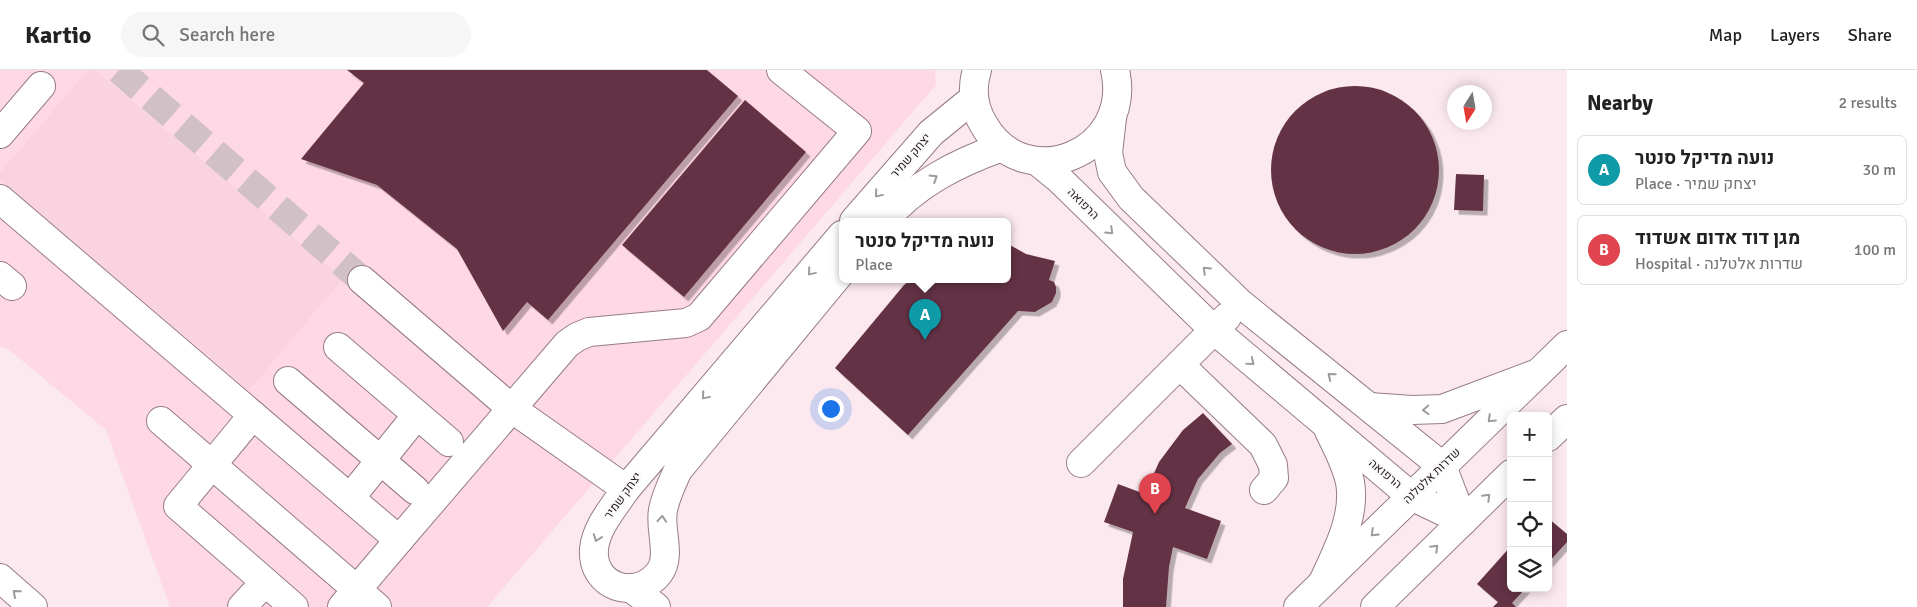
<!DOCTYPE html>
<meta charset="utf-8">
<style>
body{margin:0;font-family:Signika,Heebo,sans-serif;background:#f6f6f6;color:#222}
.controls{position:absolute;right:15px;bottom:15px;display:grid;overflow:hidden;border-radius:8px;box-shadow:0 2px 12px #0003}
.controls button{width:45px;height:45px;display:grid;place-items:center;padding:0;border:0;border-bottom:1px solid #e0e0e0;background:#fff;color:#222;font:25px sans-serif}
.compass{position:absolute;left:1447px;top:15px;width:45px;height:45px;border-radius:50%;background:#fff;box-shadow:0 2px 12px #0003;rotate:191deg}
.you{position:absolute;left:830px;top:338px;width:18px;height:18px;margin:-12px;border:4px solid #fff;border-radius:50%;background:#1a73e8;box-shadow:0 0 0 8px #1a73e833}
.badge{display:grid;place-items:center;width:32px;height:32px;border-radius:50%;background:#287d50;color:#fff;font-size:16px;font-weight:700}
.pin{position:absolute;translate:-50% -41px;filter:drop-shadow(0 1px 2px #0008)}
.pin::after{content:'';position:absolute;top:26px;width:18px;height:15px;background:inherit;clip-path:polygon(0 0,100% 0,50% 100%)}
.popup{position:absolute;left:839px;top:148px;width:172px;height:65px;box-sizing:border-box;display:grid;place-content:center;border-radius:8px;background:#fff;filter:drop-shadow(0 1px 4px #0005);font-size:16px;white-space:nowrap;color:#767676}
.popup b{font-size:19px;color:#222}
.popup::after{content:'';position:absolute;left:50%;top:100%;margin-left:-10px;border:10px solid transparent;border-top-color:#fff}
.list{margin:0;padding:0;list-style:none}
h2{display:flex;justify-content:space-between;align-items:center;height:65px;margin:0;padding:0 20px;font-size:21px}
h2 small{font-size:16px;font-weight:400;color:#767676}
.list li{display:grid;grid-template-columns:32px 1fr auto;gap:15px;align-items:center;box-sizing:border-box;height:70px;margin:0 10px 10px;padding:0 10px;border:1px solid #e0e0e0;border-radius:8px}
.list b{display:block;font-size:19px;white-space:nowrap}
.list p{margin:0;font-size:16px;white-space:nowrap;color:#767676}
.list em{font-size:16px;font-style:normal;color:#767676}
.icon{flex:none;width:28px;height:28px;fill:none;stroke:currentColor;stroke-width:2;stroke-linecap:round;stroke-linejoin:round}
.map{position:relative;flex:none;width:1567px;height:537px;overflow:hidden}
header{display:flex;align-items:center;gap:30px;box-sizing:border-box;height:70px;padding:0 25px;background:#fff;border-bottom:1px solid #e0e0e0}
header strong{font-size:24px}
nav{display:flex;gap:28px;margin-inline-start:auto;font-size:18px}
.search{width:350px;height:45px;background:#f6f6f6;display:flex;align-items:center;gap:12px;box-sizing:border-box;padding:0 18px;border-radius:28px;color:#767676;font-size:19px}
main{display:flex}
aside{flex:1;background:#fff}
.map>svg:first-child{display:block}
</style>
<header>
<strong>Kartio</strong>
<div class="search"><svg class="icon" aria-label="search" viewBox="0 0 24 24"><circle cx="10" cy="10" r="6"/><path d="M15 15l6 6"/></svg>Search here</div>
<nav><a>Map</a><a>Layers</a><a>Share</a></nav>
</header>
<main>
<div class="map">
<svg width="1567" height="537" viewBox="0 0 1567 537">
<defs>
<filter id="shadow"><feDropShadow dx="4.5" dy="4.5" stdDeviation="0" flood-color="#0004"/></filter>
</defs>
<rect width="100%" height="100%" fill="#fbe9ef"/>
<polygon fill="#ffd8e5" points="0,0 935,0 936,15 487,537 170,537 106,360 8,279 0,277"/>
<polygon fill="#f9d3e0" points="88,0 95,0 343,209 249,320 0,110 0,103"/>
<g fill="#643245" filter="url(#shadow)">
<polygon points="347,0 707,0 738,26 548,250 527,232 503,261 457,179 377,115 301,89 364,13"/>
<circle cx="1355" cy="100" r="84"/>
<polygon points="745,30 806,82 684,227 622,175"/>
<polygon points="1456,104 1484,105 1483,141 1454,140"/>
<polygon points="1008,174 1026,184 1055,191 1049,210 1054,212 1056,217 1056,223 1052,232 1035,242 1018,241 908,365 835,298 904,215 912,209 1008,209"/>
<polygon points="1203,343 1232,374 1220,383 1198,409 1185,438 1221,451 1207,489 1173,477 1169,497 1166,537 1123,537 1123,509 1133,462 1104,452 1118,414 1145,424 1159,392 1183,360"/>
<polygon points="1548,448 1567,464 1567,472 1548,493"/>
<polygon points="1511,476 1511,518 1526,518 1512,533 1516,537 1493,537 1498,532 1477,514"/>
</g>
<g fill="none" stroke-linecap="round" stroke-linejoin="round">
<polyline stroke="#d1c0c6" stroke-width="28" stroke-dasharray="28 14" stroke-linecap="butt" points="119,0 362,210"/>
<defs>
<g id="minor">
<path d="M977,0C971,19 974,39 984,55C1025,127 1134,83 1115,0"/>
<polyline points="1112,48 1108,83 1112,102 1131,128 1241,234 1442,396 1463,451"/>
<polyline points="0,64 41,16"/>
<polyline points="1037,91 1058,108 1214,260 1411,426 1463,451"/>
<polyline points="0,129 399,470 567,274 577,267 589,262 686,253 699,247 857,61 781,0"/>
<polyline points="854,151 931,63 974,28"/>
<path d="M884,151C915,114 957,93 1002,77"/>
<path d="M842,165L626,419C614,437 596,457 594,479C591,517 636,532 659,503C672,486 659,459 663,440C666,425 672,413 678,400L842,201"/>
<polyline points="0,206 12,216"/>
<polyline points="362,210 511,338 626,419"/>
<polyline points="338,277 449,372"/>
<polyline points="1180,295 1263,375 1273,395 1274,408 1264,420"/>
<polyline points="288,311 415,420"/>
<polyline points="1369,337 1412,340 1442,339 1538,303"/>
<polyline points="253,345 178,436 294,537"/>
<polyline points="161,351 377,537"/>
<polyline points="1081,393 1227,247"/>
<polyline points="350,428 417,345"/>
<path d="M1323,512C1337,481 1356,447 1350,412C1346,394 1337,377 1329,361"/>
<polyline points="631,518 656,537"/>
<polyline points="242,537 265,512"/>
<polyline points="342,537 399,470"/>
</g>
<g id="major">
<polyline points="1548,367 1567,349"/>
<polyline points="0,508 33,537"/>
<polyline points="1298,537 1567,275"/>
<polyline points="1375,537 1511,404"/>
</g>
</defs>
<use href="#minor" stroke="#977c85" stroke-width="30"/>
<use href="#major" stroke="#977c85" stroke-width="30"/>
<use href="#minor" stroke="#fff" stroke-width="28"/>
<use href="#major" stroke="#fff" stroke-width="28"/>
</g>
<defs><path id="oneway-chevron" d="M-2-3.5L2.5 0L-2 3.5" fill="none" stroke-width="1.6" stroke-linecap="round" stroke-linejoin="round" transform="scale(1.25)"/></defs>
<g stroke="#9e999b">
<use href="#oneway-chevron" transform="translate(934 108) rotate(-32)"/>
<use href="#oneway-chevron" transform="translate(878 124) rotate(130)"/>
<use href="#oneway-chevron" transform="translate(1110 161) rotate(44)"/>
<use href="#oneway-chevron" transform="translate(1206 200) rotate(-136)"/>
<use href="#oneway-chevron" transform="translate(811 202) rotate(130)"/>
<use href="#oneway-chevron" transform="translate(1251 292) rotate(40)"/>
<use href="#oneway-chevron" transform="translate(1331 306) rotate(-141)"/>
<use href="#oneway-chevron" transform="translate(705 326) rotate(130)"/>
<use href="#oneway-chevron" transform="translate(1426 340) rotate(177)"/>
<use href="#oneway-chevron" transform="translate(1491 349) rotate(136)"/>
<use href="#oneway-chevron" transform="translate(1487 427) rotate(-45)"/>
<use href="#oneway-chevron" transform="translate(662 449) rotate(-86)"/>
<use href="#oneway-chevron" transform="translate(1374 463) rotate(136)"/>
<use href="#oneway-chevron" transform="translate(597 468) rotate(110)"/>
<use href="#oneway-chevron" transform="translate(1435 478) rotate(-45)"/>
<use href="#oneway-chevron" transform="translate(16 523) rotate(-139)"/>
</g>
<g text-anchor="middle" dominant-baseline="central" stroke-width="5" stroke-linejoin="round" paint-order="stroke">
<g font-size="12" fill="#271c20" stroke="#fbfbfb">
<text transform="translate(911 86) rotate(-49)">יצחק שמיר</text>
<text transform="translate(1083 134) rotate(45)">הרפואה</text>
<text transform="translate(1385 404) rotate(40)">הרפואה</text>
<text transform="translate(1432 406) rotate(-44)">שדרות אלטלנה</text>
<text transform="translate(623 426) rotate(-54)">יצחק שמיר</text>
</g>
</g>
</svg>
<div class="controls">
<button>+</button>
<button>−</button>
<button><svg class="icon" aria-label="locate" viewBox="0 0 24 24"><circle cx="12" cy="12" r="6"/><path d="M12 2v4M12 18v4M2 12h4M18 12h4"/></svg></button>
<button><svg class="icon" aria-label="layers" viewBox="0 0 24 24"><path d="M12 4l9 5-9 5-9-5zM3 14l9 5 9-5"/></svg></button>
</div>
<svg class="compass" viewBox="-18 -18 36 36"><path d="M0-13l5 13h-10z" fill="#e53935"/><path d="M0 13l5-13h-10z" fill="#767676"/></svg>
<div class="you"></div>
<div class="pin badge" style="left:925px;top:270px;background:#0f9aa8">A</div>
<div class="popup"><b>נועה מדיקל סנטר</b>Place</div>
<div class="pin badge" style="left:1155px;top:444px;background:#e0444e">B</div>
</div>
<aside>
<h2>Nearby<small>2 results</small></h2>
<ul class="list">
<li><span class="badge" style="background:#0f9aa8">A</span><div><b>נועה מדיקל סנטר</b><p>Place · יצחק שמיר</p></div><em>30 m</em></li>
<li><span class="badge" style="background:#e0444e">B</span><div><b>מגן דוד אדום אשדוד</b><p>Hospital · שדרות אלטלנה</p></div><em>100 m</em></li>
</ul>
</aside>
</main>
